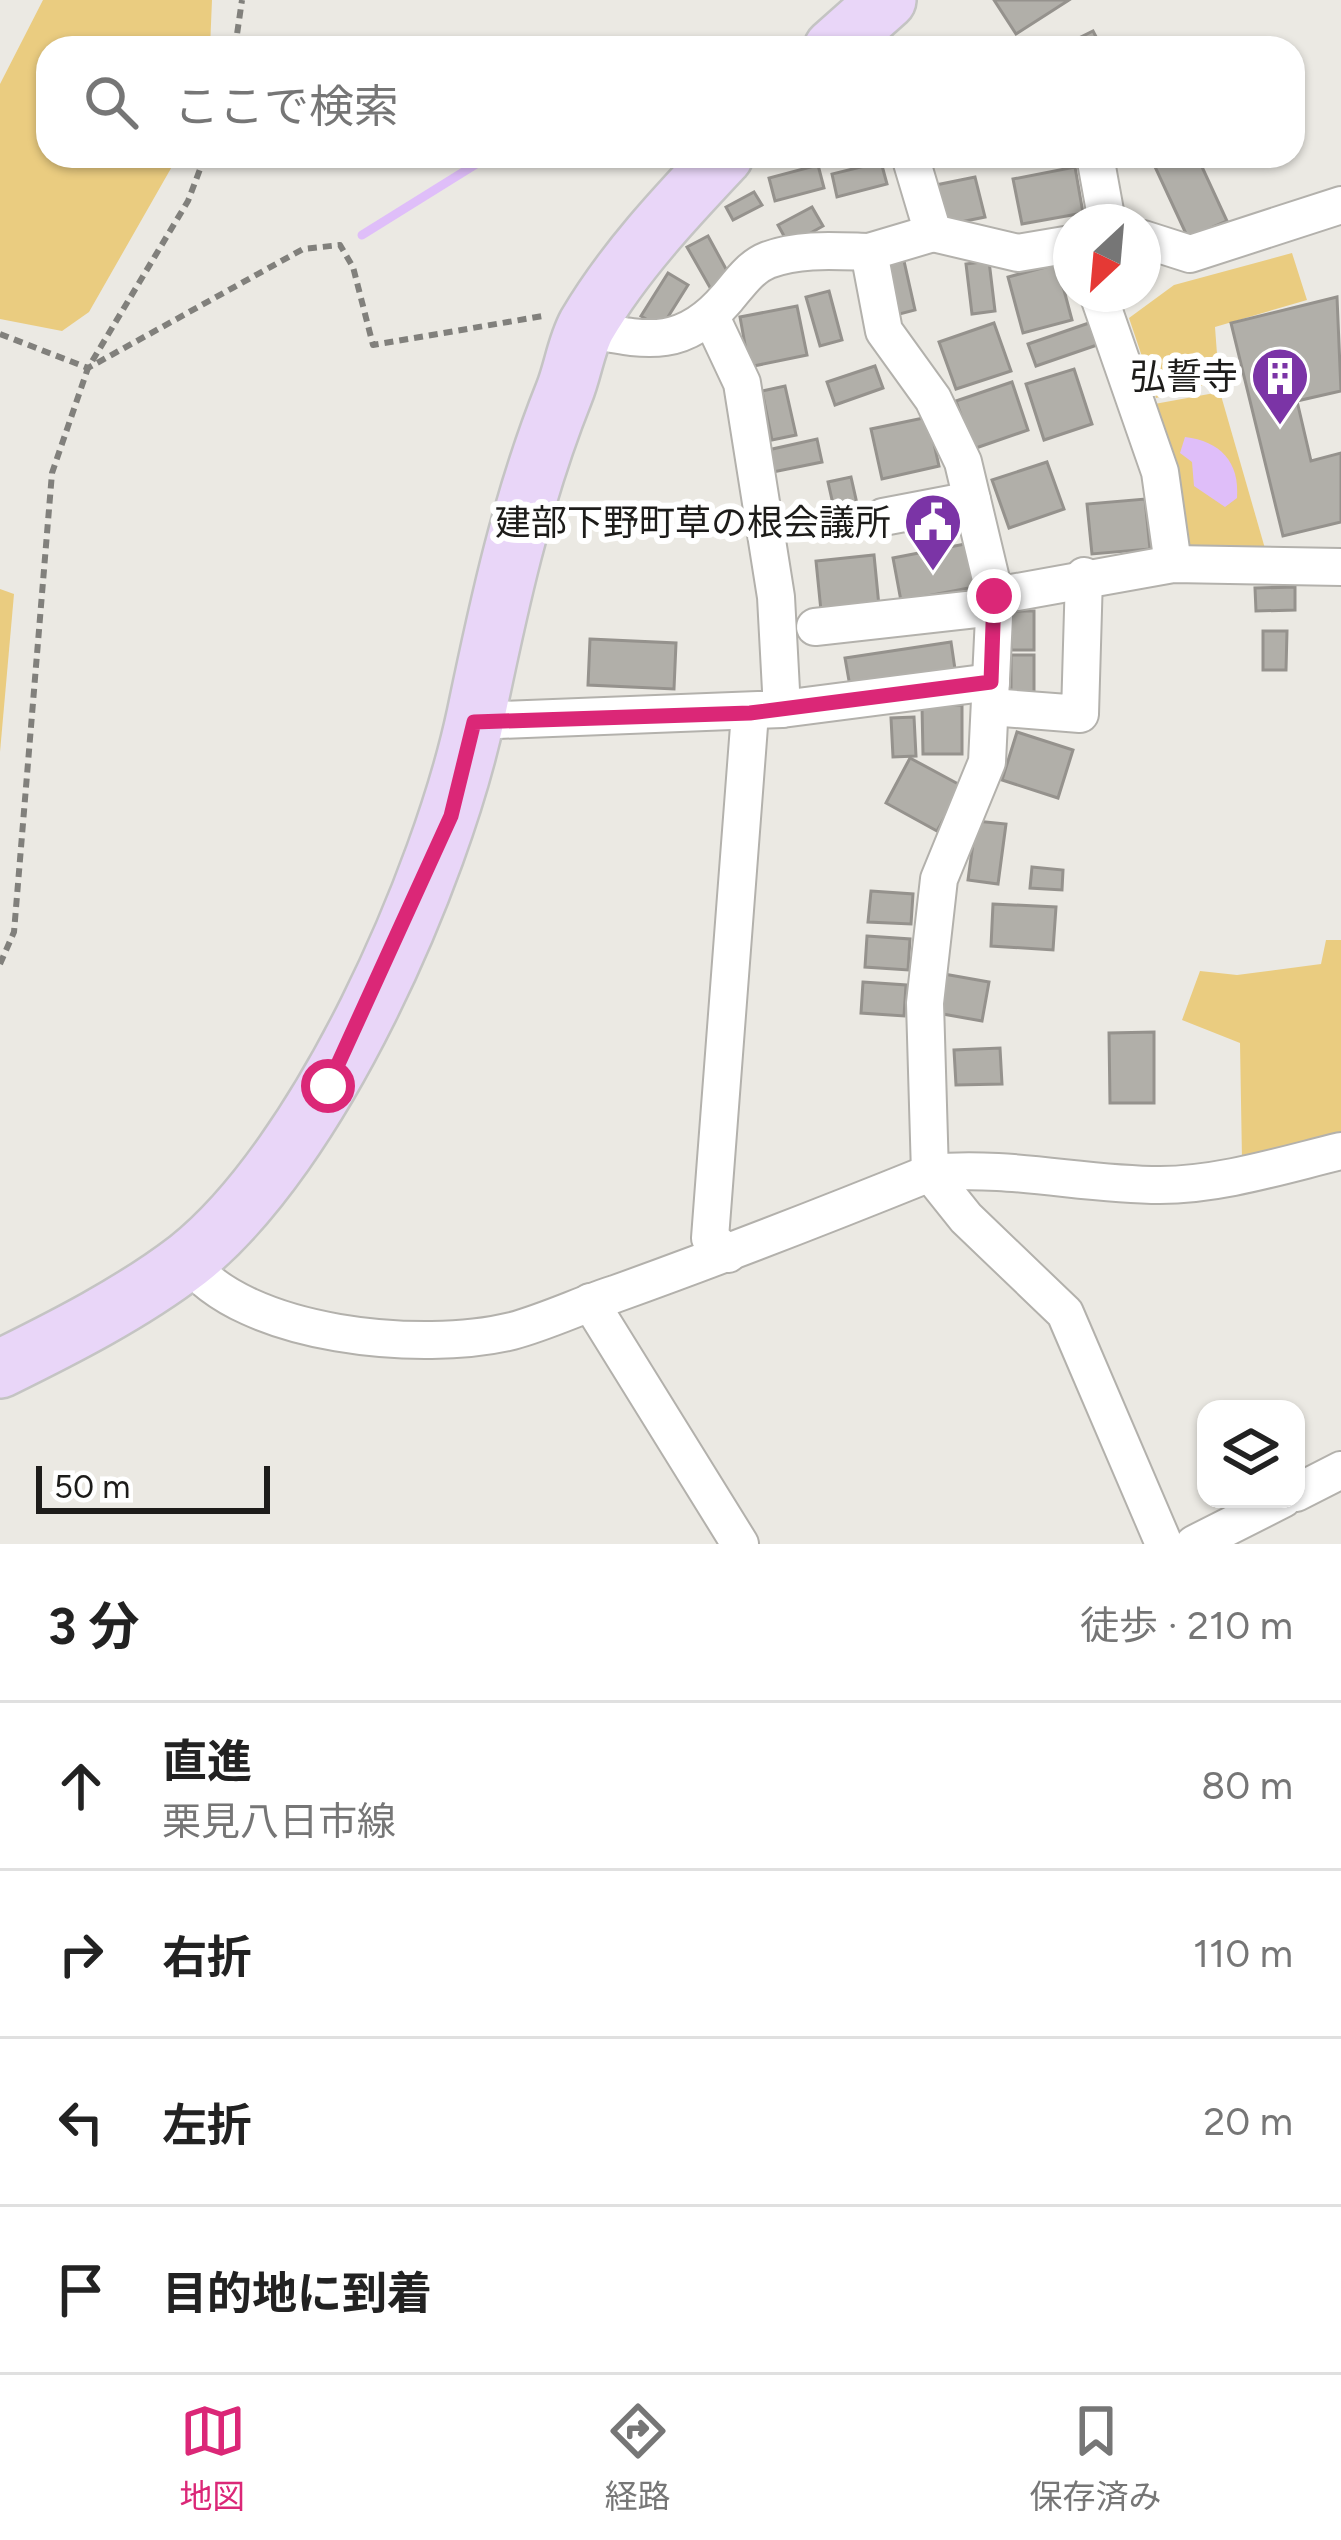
<!DOCTYPE html>
<html lang="ja">
<meta charset="utf-8">
<style>
body{margin:0;font-family:Figtree,"Noto Sans JP",sans-serif;background:#f2f2f2;color:#222}
.controls{position:absolute;right:36px;bottom:36px;display:grid;overflow:hidden;border-radius:24px;box-shadow:0 3px 9px #0004}
.controls button{width:108px;height:108px;display:grid;place-items:center;padding:0;border:0;border-bottom:3px solid #e0e0e0;background:#fff;color:#222;font:60px sans-serif}
.compass{position:absolute;left:1053px;top:204px;width:108px;height:108px;border-radius:50%;background:#fff;box-shadow:0 3px 9px #0004;rotate:206deg}
.scale{position:absolute;left:36px;bottom:30px;width:234px;box-sizing:border-box;padding-left:12px;border:6px solid #1d1c1a;border-top:0;font-size:33px;line-height:42px;white-space:nowrap;color:#1d1c1a;-webkit-text-stroke:9px #fff;paint-order:stroke}
.stop{position:absolute;width:36px;height:36px;margin:-27px;border:9px solid #db2777;border-radius:50%;background:#fff}
.stop.end{background:#db2777;border-color:#fff;box-shadow:0 3px 12px #0008}
.list{margin:0;padding:0;list-style:none}
h2{display:flex;justify-content:space-between;align-items:center;height:156px;margin:0;padding:0 48px;font-size:51px}
h2 small{font-size:39px;font-weight:400;color:#767676}
.list li{display:grid;grid-template-columns:78px 1fr auto;gap:36px;align-items:center;box-sizing:border-box;height:168px;padding:0 48px;border-top:3px solid #e0e0e0}
.list b{display:block;font-size:45px;white-space:nowrap}
.list p{margin:0;font-size:39px;white-space:nowrap;color:#767676}
.list em{font-size:39px;font-style:normal;color:#767676}
.icon{flex:none;width:66px;height:66px;fill:none;stroke:currentColor;stroke-width:2;stroke-linecap:round;stroke-linejoin:round}
.map{position:relative;flex:none;width:1341px;height:1544px;overflow:hidden}
.search{position:absolute;background:#fff;box-shadow:0 3px 9px #0004;left:36px;right:36px;top:36px;height:132px;display:flex;align-items:center;gap:30px;box-sizing:border-box;padding:0 42px;border-radius:36px;color:#767676;font-size:45px}
.sheet{height:828px;background:#fff}
nav{display:flex;justify-content:space-around;align-items:center;box-sizing:border-box;height:168px;border-top:3px solid #e0e0e0;background:#fff;font-size:33px;color:#767676}
nav a{display:grid;justify-items:center;gap:6px}
nav .on{color:#db2777}
.map>svg:first-child{display:block}
</style>
<div class="map">
<svg width="1341" height="1544" viewBox="0 0 1341 1544">
<rect width="100%" height="100%" fill="#ebe9e3"/>
<g fill="#eacc80">
<polygon points="43,0 212,0 210,48 48,48 48,156 178,156 89,312 62,331 0,319 0,84"/>
<polygon points="1292,253 1307,300 1215,327 1219,381 1156,398 1129,318 1174,285"/>
<polygon points="1220,392 1266,552 1182,556 1149,405"/>
<polygon points="0,589 14,594 0,752"/>
<polygon points="1326,940 1341,940 1341,1134 1242,1160 1240,1043 1182,1020 1200,971 1237,975 1321,964"/>
</g>
<path fill="#dfbef9" d="M1185,437C1220,441 1240,462 1237,498L1225,507L1194,486L1192,462L1180,453Z"/>
<g fill="none" stroke-linecap="round" stroke-linejoin="round">
<polyline stroke="#dfbef9" stroke-width="9" points="362,235 489,156"/>
</g>
<g fill="#b1afa9" stroke="#95928d" stroke-width="3">
<polygon points="994,0 1069,0 1016,34"/>
<polygon points="1093,31 1102,48 1062,48 1061,47"/>
<polygon points="1150,156 1197,156 1227,221 1188,238"/>
<polygon points="881,162 887,184 837,197 832,174"/>
<polygon points="818,165 824,188 775,201 769,178"/>
<polygon points="1075,167 1083,213 1022,224 1013,179"/>
<polygon points="975,177 985,217 946,225 936,185"/>
<polygon points="754,192 762,205 733,220 726,207"/>
<polygon points="812,207 823,226 789,245 778,225"/>
<polygon points="708,236 732,280 712,291 687,247"/>
<polygon points="904,261 915,310 892,316 881,266"/>
<polygon points="989,261 995,311 972,314 966,264"/>
<polygon points="1057,264 1072,320 1023,333 1008,277"/>
<polygon points="668,273 688,285 661,328 641,316"/>
<polygon points="829,291 842,340 820,346 806,297"/>
<polygon points="1337,297 1341,391 1297,401 1311,461 1341,453 1341,522 1283,536 1231,323"/>
<polygon points="797,306 807,355 749,367 740,317"/>
<polygon points="994,323 1011,371 956,389 939,342"/>
<polygon points="1089,323 1097,345 1036,366 1028,344"/>
<polygon points="875,366 883,388 835,405 827,382"/>
<polygon points="1074,369 1092,424 1044,440 1026,384"/>
<polygon points="1012,382 1028,430 973,449 956,401"/>
<polygon points="785,386 796,435 772,440 762,391"/>
<polygon points="928,417 939,466 882,479 871,429"/>
<polygon points="817,439 822,462 773,472 768,450"/>
<polygon points="1047,462 1064,509 1009,528 992,480"/>
<polygon points="851,477 862,526 839,531 828,482"/>
<polygon points="1145,499 1150,549 1092,554 1087,504"/>
<polygon points="965,544 974,587 901,601 893,558"/>
<polygon points="874,555 879,606 821,611 816,561"/>
<polygon points="1295,587 1295,610 1256,611 1255,588"/>
<rect x="1011" y="611" width="23" height="39"/>
<polygon points="1263,631 1287,631 1286,670 1263,670"/>
<polygon points="590,639 676,643 674,689 588,685"/>
<polygon points="951,642 956,676 851,692 845,658"/>
<polygon points="1011,655 1034,655 1034,695 1011,694"/>
<polygon points="962,705 962,754 923,754 922,706"/>
<polygon points="914,717 916,756 893,757 891,718"/>
<polygon points="1017,732 1073,750 1058,798 1002,780"/>
<polygon points="910,758 962,786 937,831 886,803"/>
<polygon points="976,821 1006,824 998,884 968,880"/>
<polygon points="1032,867 1063,870 1062,890 1030,888"/>
<polygon points="871,891 913,894 911,924 868,922"/>
<polygon points="993,904 1056,907 1053,950 991,946"/>
<polygon points="867,936 910,939 908,970 865,967"/>
<polygon points="944,974 989,982 982,1021 937,1013"/>
<polygon points="863,982 906,985 904,1016 861,1013"/>
<polygon points="1154,1032 1154,1103 1110,1103 1109,1033"/>
<polygon points="1000,1048 1002,1084 956,1085 954,1050"/>
</g>
<g fill="none" stroke-linecap="round" stroke-linejoin="round">
<defs>
<g id="street">
<polyline points="910,156 933,233 1018,253 1071,244"/>
<polyline points="1095,156 1107,222"/>
<polyline points="933,233 869,252 884,331 933,399 963,462 995,596 987,762 939,879 925,1003 930,1173 966,1218 1065,1313 1164,1544"/>
<polyline points="1143,239 1190,254 1341,205"/>
<polyline points="1098,294 1160,472 1173,564"/>
<path d="M585,329C644,340 682,351 727,298C739,284 750,267 768,260C800,248 835,251 869,252"/>
<polyline points="883,517 972,500"/>
<polyline points="995,596 1173,564 1341,567"/>
<polyline points="815,627 994,607"/>
<polyline points="991,707 1080,714 1084,576"/>
<polyline points="782,709 991,682"/>
<polyline points="474,721 782,709 776,597 742,383 711,317"/>
<polyline points="728,1254 710,1238 750,713"/>
<path d="M187,1260C244,1337 423,1353 512,1331C546,1322 581,1305 615,1294C721,1256 826,1215 930,1173C1008,1165 1083,1185 1160,1185C1220,1185 1283,1165 1341,1151"/>
<polyline points="590,1302 740,1544"/>
<polyline points="1296,1493 1341,1470"/>
<polyline points="1194,1544 1283,1499"/>
</g>
<g id="primary">
<polyline points="833,48 887,0"/>
<path d="M0,1369C63,1338 132,1303 188,1260C320,1155 441,879 476,715C499,604 522,498 564,393C573,371 576,345 587,325C624,262 675,208 724,156"/>
</g>
</defs>
<use href="#street" stroke="#b3b1ac" stroke-width="40"/>
<use href="#primary" stroke="#c4c4c3" stroke-width="62"/>
<g stroke="#81807c" stroke-width="6" stroke-dasharray="9 6" stroke-linecap="butt">
<polyline points="235,48 242,0"/>
<polyline points="0,334 88,368 303,249 340,245 353,267 373,345 543,316"/>
<polyline points="0,964 14,932 52,473 88,368 188,201 205,156"/>
</g>
<use href="#street" stroke="#fff" stroke-width="36"/>
<use href="#primary" stroke="#e9d6f8" stroke-width="57"/>
</g>
<g fill="none" stroke-linecap="round" stroke-linejoin="round">
<polyline stroke="#db2777" stroke-width="15" points="328,1086 451,816 474,722 750,713 991,682 994,596"/>
</g>
<defs>
<symbol id="building-pin" viewBox="-11 -11 22 30"><path d="M0 17L-7.5 6A9.5 9.5 0 1 1 7.5 6Z" fill="#7b34a6" stroke="#fff"/><path d="M-4-6H4V6H1V3H-1V6H-4ZM-2.5-4.3h1.7v1.8h-1.7ZM.8-4.3h1.7v1.8H.8ZM-2.5-1h1.7V.8h-1.7ZM.8-1h1.7V.8H.8Z" fill="#fff"/></symbol>
<symbol id="civic-pin" viewBox="-11 -11 22 30"><path d="M0 17L-7.5 6A9.5 9.5 0 1 1 7.5 6Z" fill="#7b34a6" stroke="#fff"/><path d="M-.6-6.5H3V-4.5H.6V-3L4-1V1h2V6H-6V1h2V-1L-.6-3ZM-1.2 2.5V6h2.4V2.5Z" fill="#fff"/></symbol>
</defs>
<g fill-rule="evenodd">
<use href="#building-pin" x="1247" y="343" width="66" height="90"/>
<use href="#civic-pin" x="900" y="489" width="66" height="90"/>
</g>
<g text-anchor="middle" dominant-baseline="central" stroke-width="12" stroke-linejoin="round" paint-order="stroke">
<g font-size="36" fill="#1d1c1a" stroke="#fff" text-anchor="end">
<text x="1238" y="376">弘誓寺</text>
<text x="891" y="522">建部下野町草の根会議所</text>
</g>
</g>
</svg>
<div class="controls">
<button><svg class="icon" aria-label="layers" viewBox="0 0 24 24"><path d="M12 4l9 5-9 5-9-5zM3 14l9 5 9-5"/></svg></button>
</div>
<svg class="compass" viewBox="-18 -18 36 36"><path d="M0-13l5 13h-10z" fill="#e53935"/><path d="M0 13l5-13h-10z" fill="#767676"/></svg>
<div class="scale">50 m</div>
<div class="stop" style="left:328px;top:1086px"></div>
<div class="stop end" style="left:994px;top:596px"></div>
<div class="search"><svg class="icon" aria-label="search" viewBox="0 0 24 24"><circle cx="10" cy="10" r="6"/><path d="M15 15l6 6"/></svg>ここで検索</div>
</div>
<section class="sheet">
<h2>3 分<small>徒歩 · 210 m</small></h2>
<ul class="list">
<li><svg class="icon" aria-label="ahead" viewBox="0 0 24 24"><path d="M12 20V5M6 11l6-6 6 6"/></svg><div><b>直進</b><p>栗見八日市線</p></div><em>80 m</em></li>
<li><svg class="icon" aria-label="right" viewBox="0 0 24 24"><path d="M7 20v-9h11M14 6l5 5-5 5"/></svg><div><b>右折</b></div><em>110 m</em></li>
<li><svg class="icon" aria-label="left" viewBox="0 0 24 24"><path d="M17 20v-9H6M10 6l-5 5 5 5"/></svg><div><b>左折</b></div><em>20 m</em></li>
<li><svg class="icon" aria-label="arrive" viewBox="0 0 24 24"><path d="M6 21V4h12l-3 4 3 4H6"/></svg><div><b>目的地に到着</b></div></li>
</ul>
</section>
<nav>
<a class="on"><svg class="icon" aria-label="map" viewBox="0 0 24 24"><path d="M3 6l6-2 6 2 6-2v14l-6 2-6-2-6 2zM9 4v14M15 6v14"/></svg>地図</a>
<a><svg class="icon" aria-label="directions" viewBox="0 0 24 24"><path d="M12 3l9 9-9 9-9-9zM9 14v-3h6M13 9l2 2-2 2"/></svg>経路</a>
<a><svg class="icon" aria-label="saved" viewBox="0 0 24 24"><path d="M7 4h10v16l-5-4-5 4z"/></svg>保存済み</a>
</nav>
